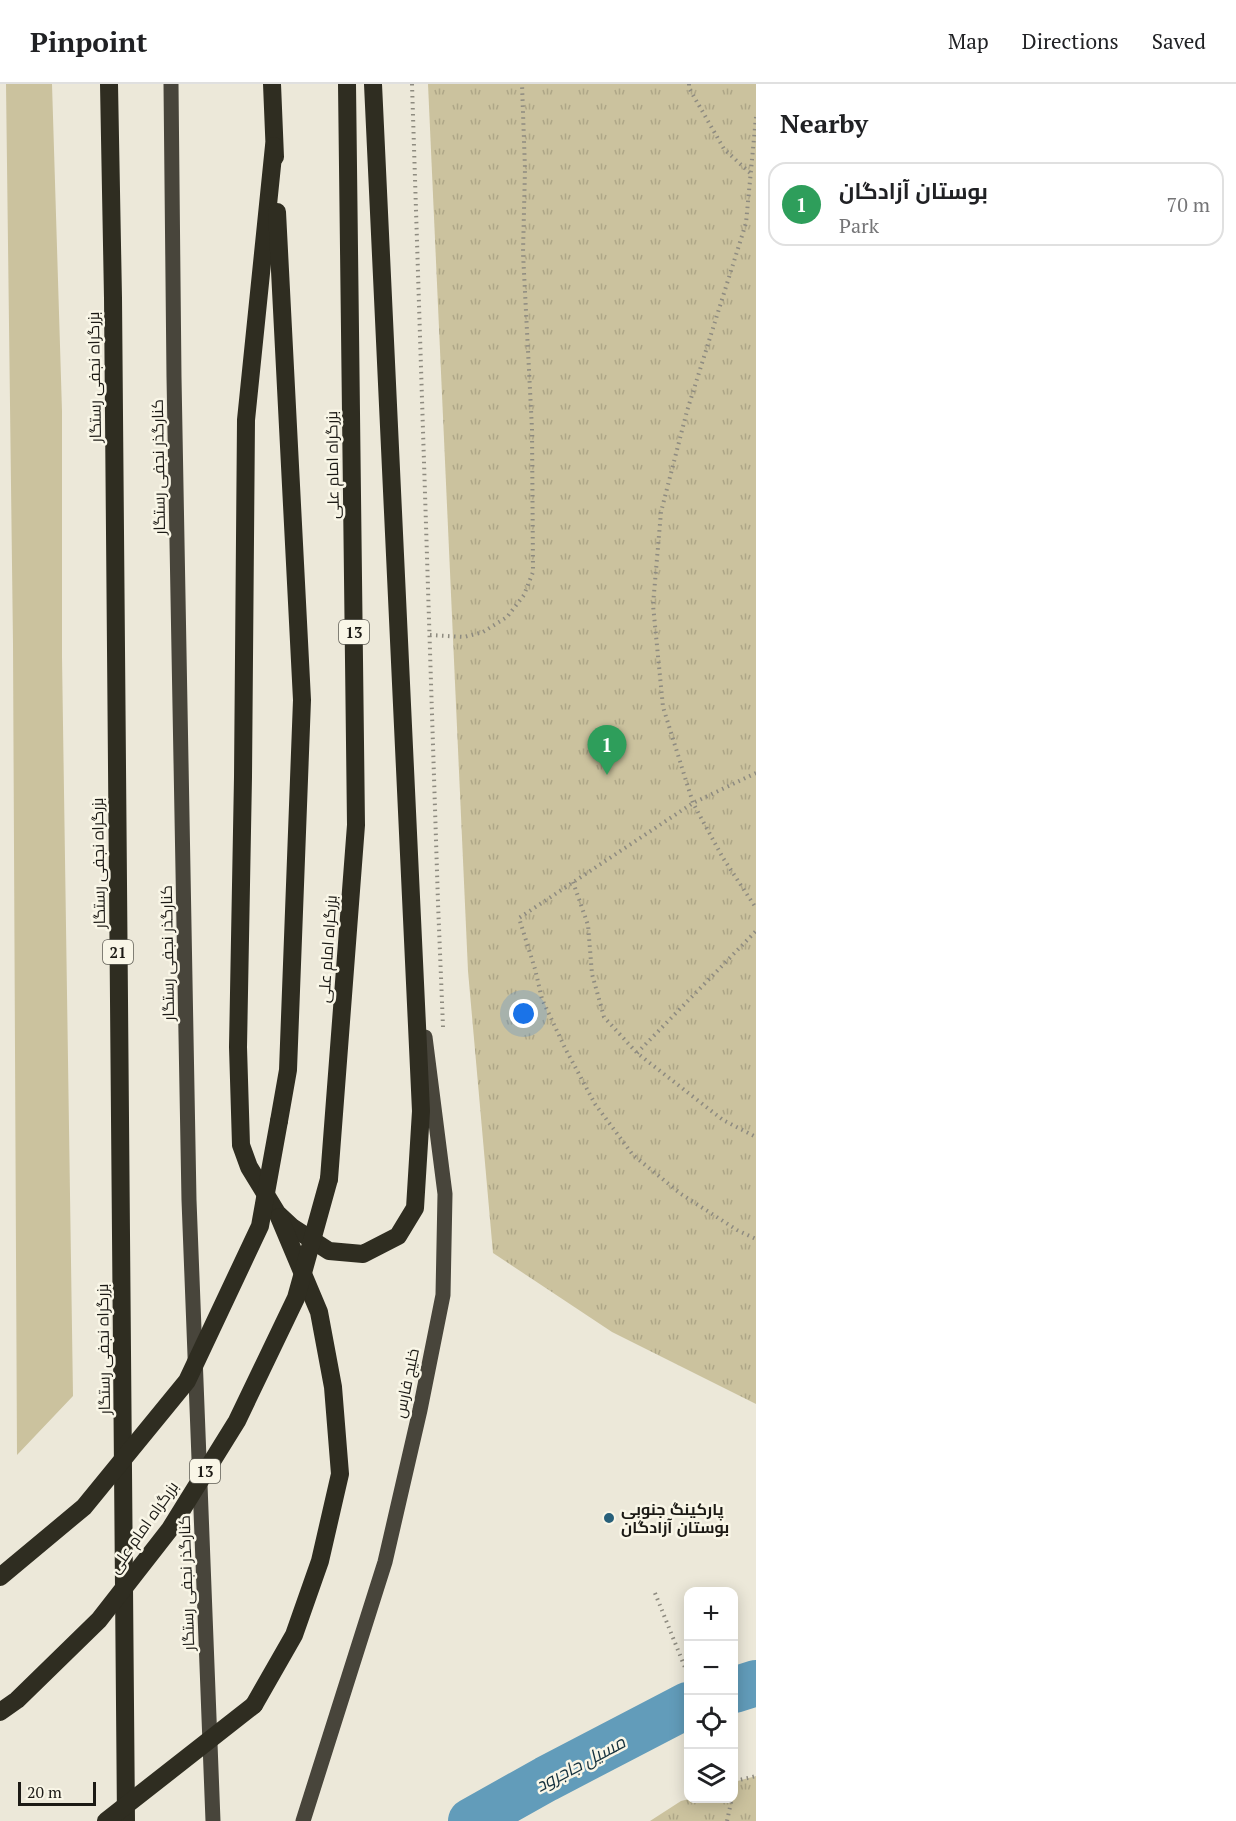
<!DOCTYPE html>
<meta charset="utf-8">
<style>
body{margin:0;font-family:"PT Serif",Cairo,serif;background:#f2f2f2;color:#202124}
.controls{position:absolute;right:18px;bottom:18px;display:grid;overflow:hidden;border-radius:12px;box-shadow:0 3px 15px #0003}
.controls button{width:54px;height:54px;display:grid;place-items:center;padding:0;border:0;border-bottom:2px solid #e0e0e0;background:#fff;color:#202124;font:30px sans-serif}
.scale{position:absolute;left:18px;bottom:15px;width:78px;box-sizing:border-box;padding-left:6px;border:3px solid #1c1a15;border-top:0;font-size:16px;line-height:21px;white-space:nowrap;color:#1c1a15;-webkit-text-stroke:4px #f9f6e7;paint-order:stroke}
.you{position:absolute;left:524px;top:930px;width:21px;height:21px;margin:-15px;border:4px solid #fff;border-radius:50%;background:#1a73e8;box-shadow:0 0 0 9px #1a73e833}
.badge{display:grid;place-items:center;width:39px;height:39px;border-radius:50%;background:#0b8043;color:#fff;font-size:20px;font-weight:700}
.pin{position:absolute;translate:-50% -50px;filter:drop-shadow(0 2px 3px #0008)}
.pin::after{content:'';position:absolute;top:32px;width:21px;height:18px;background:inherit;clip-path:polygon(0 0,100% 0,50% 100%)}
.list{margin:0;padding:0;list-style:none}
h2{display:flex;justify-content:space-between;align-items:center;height:78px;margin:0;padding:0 24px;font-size:26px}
h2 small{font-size:20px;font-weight:400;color:#757577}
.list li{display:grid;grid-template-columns:39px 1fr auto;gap:18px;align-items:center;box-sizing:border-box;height:84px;margin:0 12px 12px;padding:0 12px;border:2px solid #e0e0e0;border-radius:18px}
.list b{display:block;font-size:22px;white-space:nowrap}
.list p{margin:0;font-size:20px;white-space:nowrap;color:#757577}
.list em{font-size:20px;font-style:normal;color:#757577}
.icon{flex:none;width:33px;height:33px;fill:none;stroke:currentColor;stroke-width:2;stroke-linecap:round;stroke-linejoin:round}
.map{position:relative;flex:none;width:756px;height:1737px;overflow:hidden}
header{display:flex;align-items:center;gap:36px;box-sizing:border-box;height:84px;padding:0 30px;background:#fff;border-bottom:2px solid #e0e0e0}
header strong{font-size:28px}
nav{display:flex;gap:33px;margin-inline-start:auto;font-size:21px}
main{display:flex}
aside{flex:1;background:#fff}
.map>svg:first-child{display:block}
</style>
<header>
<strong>Pinpoint</strong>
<nav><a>Map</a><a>Directions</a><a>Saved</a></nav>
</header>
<main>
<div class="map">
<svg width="756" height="1737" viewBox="0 0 756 1737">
<defs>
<pattern id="park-tufts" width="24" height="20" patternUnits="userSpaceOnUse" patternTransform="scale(1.5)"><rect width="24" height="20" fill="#cbc29e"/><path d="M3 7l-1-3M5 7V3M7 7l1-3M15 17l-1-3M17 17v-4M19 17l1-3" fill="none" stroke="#aea687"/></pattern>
</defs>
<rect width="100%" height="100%" fill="#ece8d9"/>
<polygon fill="#cbc29e" points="6,0 52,0 62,327 62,573 73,1312 17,1371 13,560"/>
<g fill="url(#park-tufts)">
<polygon points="428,0 756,0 756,1320 612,1248 493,1169 468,887"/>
<polygon points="756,1692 756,1737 650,1737 681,1717 689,1715 734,1714 734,1698"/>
</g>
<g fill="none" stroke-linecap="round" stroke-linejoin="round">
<g stroke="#629cba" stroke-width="46">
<polyline points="734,1606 756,1599"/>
<polyline points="471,1737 546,1695 688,1621"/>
</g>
<g stroke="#8e8b80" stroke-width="4" stroke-dasharray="1.5 4.5" stroke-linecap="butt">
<polyline points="412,0 438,819 443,943"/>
<polyline points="689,0 689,4 724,65 750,89"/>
<polyline points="756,33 746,139 687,327 661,428 653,521 663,623 693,719 723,774 756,824"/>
<polyline points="430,551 464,553 483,548 507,533 524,511 533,488 532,345 523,169 525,85 522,0"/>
<polyline points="756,689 693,719 519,834 535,885 542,915 565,964 595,1020 633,1071 681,1110 737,1146 756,1155"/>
<polyline points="573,798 588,841 592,890 604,933 637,969 723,1036 756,1053"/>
<polyline points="637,969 756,847"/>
<polyline points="655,1509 688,1591"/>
<polyline points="734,1693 735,1697 734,1706"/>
<polyline points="735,1697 756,1692"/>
<polyline points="727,1737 732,1714"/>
</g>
<g stroke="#48453b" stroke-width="15">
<polyline points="171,0 174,293 189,1116 213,1737"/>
<polyline points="303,1737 385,1478 420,1326 443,1211 445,1110 425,953"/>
</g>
<g stroke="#2f2d21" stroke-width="18">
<polyline points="109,0 113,214 126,1737"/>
<polyline points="272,0 275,73"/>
<polyline points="274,62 246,336 243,693 238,963 241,1061 249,1083 277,1129 292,1143 329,1167 363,1170 398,1152 415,1124 421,1027 373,0"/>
<polyline points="277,128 302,616 288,986 279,1037"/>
<polyline points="329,1095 356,741 347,0"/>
<polyline points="254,1621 294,1551 320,1477 340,1390 333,1303 319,1228 279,1133"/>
</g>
<g stroke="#2f2d21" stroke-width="18">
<polyline points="0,1493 84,1423 187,1297 260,1142 279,1037"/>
<polyline points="0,1628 17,1616 99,1536 170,1445 237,1337 296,1214 329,1095"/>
<polyline points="106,1737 254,1621"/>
</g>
</g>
<circle fill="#28607a" stroke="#f9f6e7" stroke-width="2" cx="609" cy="1434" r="6"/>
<g text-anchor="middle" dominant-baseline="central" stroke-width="5" stroke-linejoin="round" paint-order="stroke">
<g fill="#f9f6e7" stroke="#5e5c54" stroke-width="1.5">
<rect x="339" y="536" width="30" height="24" rx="4.5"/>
<rect x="103" y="856" width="30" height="24" rx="4.5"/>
<rect x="190" y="1375" width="30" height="24" rx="4.5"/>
</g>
<g font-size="15" font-weight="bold" fill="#1c1a15">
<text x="354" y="548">13</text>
<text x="118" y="868">21</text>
<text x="205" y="1387">13</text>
</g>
<g font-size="16" fill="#1c1a15" stroke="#f9f6e7">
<text transform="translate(94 293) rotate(-91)">بزرگراه نجفی رستگار</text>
<text transform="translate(332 381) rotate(-91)">بزرگراه امام علی</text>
<text transform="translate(158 383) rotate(-91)">کنارگذر نجفی رستگار</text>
<text transform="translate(98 779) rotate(-91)">بزرگراه نجفی رستگار</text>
<text transform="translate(327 865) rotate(-86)">بزرگراه امام علی</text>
<text transform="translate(167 869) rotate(-91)">کنارگذر نجفی رستگار</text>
<text transform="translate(103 1265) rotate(-91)">بزرگراه نجفی رستگار</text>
<text transform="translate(406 1299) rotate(-78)">خلیج فارس</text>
<text transform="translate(143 1443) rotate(-55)">بزرگراه امام علی</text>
<text transform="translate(186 1499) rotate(-92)">کنارگذر نجفی رستگار</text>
</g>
<g font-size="16" font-weight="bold" fill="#1c1a15" stroke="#f9f6e7" text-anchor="start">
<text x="621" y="1425">پارکینگ جنوبی<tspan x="621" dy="18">بوستان آزادگان</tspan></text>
</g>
<g font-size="18" font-style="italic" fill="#122f3c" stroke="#f9f6e7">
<text transform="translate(580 1679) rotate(-28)">مسیل جاجرود</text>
</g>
</g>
</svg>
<div class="controls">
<button>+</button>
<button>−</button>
<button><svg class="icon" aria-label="locate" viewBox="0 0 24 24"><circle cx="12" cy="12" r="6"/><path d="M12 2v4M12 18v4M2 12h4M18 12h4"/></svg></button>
<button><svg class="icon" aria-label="layers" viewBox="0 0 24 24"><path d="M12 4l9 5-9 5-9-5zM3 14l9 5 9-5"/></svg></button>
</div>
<div class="scale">20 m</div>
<div class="you"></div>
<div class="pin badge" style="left:607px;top:691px;background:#2e9e5b">1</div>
</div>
<aside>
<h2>Nearby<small></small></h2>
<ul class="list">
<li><span class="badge" style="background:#2e9e5b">1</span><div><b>بوستان آزادگان</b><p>Park</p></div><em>70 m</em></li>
</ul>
</aside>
</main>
